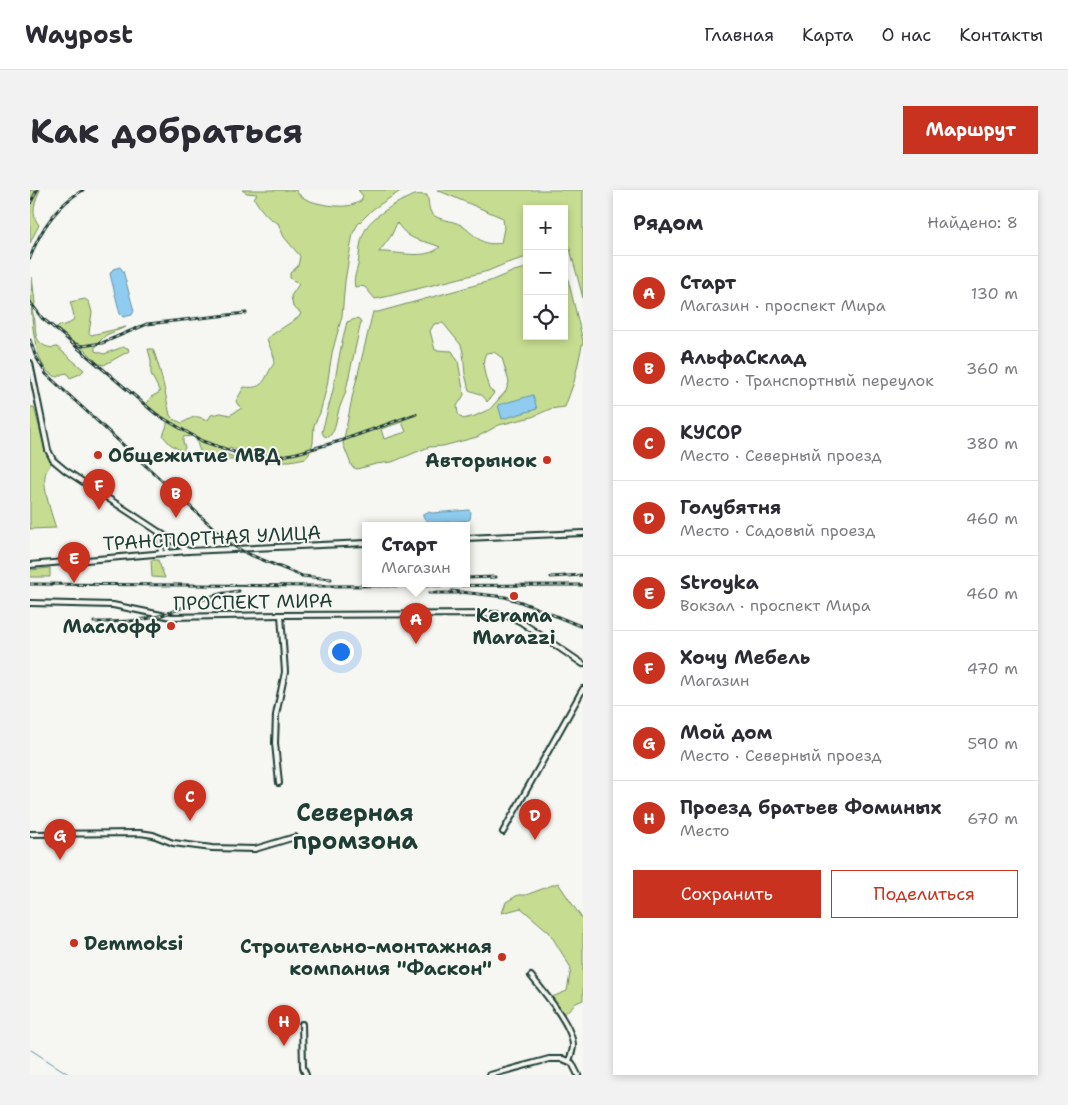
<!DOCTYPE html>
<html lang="ru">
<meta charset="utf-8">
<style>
body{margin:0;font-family:"Shantell Sans",sans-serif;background:#f2f2f3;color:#2b2b33}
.controls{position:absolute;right:15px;top:15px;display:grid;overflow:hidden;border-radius:0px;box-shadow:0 2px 8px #0003}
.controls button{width:45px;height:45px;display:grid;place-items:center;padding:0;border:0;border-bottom:1px solid #e1e1e2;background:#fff;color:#2b2b33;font:25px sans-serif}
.you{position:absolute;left:310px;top:461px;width:18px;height:18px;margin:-12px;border:4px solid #fff;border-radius:50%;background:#1a73e8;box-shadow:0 0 0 8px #1a73e833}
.badge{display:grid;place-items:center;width:32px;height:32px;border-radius:50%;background:#c8321e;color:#fff;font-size:16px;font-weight:700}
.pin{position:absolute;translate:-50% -41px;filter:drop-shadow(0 1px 2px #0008)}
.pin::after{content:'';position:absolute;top:26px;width:18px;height:15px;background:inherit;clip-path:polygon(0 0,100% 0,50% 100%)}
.popup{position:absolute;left:332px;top:332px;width:108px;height:65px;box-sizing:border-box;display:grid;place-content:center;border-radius:0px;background:#fff;filter:drop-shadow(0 1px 4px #0005);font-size:16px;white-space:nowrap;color:#7c7c81}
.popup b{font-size:19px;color:#2b2b33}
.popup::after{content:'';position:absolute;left:50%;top:100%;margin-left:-10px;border:10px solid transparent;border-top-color:#fff}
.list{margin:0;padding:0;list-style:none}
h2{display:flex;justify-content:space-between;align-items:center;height:65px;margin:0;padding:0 20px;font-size:21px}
h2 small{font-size:16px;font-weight:400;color:#7c7c81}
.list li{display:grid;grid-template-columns:32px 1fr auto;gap:15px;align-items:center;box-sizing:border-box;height:75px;padding:0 20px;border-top:1px solid #e1e1e2}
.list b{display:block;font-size:19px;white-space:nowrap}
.list p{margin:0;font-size:16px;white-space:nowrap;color:#7c7c81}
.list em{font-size:16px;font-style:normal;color:#7c7c81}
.actions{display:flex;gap:10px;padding:15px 20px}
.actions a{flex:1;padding:11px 0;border:1px solid #c8321e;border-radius:0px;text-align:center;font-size:18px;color:#c8321e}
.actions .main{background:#c8321e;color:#fff}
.icon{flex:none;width:28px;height:28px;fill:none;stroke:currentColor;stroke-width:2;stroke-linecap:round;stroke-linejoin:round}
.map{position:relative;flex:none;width:553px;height:885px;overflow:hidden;border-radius:0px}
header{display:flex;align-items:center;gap:30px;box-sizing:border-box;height:70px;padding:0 25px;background:#fff;border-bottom:1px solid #e1e1e2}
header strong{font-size:24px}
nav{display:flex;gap:28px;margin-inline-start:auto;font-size:18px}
.intro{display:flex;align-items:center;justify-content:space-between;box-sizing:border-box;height:120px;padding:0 30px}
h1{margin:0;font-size:35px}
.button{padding:12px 22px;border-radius:0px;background:#c8321e;color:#fff;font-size:18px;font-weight:700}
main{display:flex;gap:30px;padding:0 30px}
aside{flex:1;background:#fff;border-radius:0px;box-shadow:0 2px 8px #0003}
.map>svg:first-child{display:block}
</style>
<header>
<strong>Waypost</strong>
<nav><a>Главная</a><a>Карта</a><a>О нас</a><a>Контакты</a></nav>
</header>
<div class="intro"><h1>Как добраться</h1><a class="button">Маршрут</a></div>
<main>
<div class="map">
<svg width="553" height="885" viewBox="0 0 553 885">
<rect width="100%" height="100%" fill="#f6f6f2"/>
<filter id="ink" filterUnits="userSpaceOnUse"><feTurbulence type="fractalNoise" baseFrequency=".02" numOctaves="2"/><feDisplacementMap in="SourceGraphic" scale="10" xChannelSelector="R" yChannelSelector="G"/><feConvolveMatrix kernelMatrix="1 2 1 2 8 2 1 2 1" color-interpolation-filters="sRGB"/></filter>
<g filter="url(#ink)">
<g fill="#c6dc91" stroke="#728c62" fill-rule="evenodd">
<path d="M0,0H10C5,11 0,24 9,35L0,53Z"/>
<path d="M212,0H266C271,13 303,17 316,16C321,16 326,13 331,11L333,6L328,0H372L343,19L328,34L323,43L315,91L312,126L302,163L297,196L290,223L284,235L283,253L279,264L276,268L260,271H224L221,269L224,262H212L200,257L193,263L204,267L206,270C196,270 175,271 170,261C167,255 168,251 163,246L153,247V252L155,257L153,262L140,254L133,246L137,235V230L116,215L121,207L130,202L121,184V170L118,159H123C131,180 135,202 140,225L143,229L152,233C160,229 167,223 174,230L179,229L181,225L191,223L200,225L212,218L208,215L206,211L214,197C232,199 233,193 241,178C243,175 246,171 244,167C242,160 238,155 237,148L269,127L271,123L263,117L261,106L269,94L260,88V83L268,76L270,66L254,47L248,33C238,30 229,17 224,8L227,4L217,3Z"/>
<path d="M407,0H553V108L540,59L537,55L534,56V19H497V67L477,73L458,81L355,107L345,109L335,97L330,96L325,97C323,89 326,83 328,75C330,62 329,49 337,37C344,25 372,9 385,5C388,4 393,5 397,5C399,11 398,19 402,24C410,31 422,30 431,35C439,40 446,49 456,53C461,54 467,54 471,53L474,38L473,28ZM367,33C381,53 389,48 410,57C395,71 367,61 349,62L361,46Z"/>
<path d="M534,73L553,151L544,192L535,217L520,219L502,227L469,235L447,247L413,256L399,257L362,272L346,274L327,279L322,277L313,254L322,208L343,122H348L460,91L484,81L497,78V146H534ZM413,133L431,155L433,162L435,184L439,200C446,203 454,204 457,212L464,203L459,199C456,187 450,174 456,163L464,162L472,168L479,192L476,201L460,219L445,226L433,229L428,224L427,216L434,205L428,171L422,161L405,160L400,141L404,134ZM372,232L376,242L354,249L351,239Z"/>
<path d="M2,87L5,113L2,122C9,134 0,148 15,156C20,158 22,158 27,157L54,180L50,184L40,188L37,183L32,184L28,187C0,184 0,108 2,87Z"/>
<path d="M55,109L59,112L62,122L59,143L61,145L96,137L76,145L65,156V161L74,164L93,157L98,158L99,161L74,175L69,174L54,159L42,153L27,138L29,136C48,133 45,128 40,112Z"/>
<polygon points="328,128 331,132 315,204 309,219 304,240 299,247 294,246 292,242 303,200 312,152 317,132"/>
<path d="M0,217H4L15,259L22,272C20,275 17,279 16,282C11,294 22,326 26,338L0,339Z"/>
<polygon points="121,370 128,370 135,388 122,387"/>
<polygon points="20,378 20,387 0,387 0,380"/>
<polygon points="528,693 553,730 553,810 546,813 534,824 522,807 537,801 541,778 519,742 491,718 472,723 476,712 488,705 496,705"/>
</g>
<g fill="#90ccf0" stroke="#6393a5">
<polygon points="90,77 93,81 104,121 102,125 93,127 90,124 80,84 83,79"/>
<polygon points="503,205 507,219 472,229 468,215"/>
<polygon points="439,320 441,322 440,329 437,331 402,333 397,332 393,326 393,324 398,322 402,323"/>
</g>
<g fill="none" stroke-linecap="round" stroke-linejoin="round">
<polyline stroke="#6393a5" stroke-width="1" points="1,860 40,885"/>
<defs>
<g id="minor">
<polyline points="0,173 18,260 23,270 35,280 158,361"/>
<polyline points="129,342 131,363"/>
<polyline points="136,347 137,362"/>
<polyline points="436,348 553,343"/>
<polyline points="0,375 158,361 336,353"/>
<polyline points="0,413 83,415 141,427 251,425 468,424 481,427 491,432 553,474"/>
<polyline points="249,593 245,553 246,525 255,482 251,425"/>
<polyline points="473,642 553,499"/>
<polyline points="0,644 110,643 123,645 143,653 182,658 225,659 265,647"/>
<path d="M501,786C513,801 543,836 543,856C543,861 540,867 539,871"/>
<polyline points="272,834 273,877 276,885"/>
<polyline points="460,885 519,869 533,869 542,873 548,885"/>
</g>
</defs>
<use href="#minor" stroke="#1f3d34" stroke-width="8"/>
<use href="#minor" stroke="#f6f6f2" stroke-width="4"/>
<defs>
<g id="rail">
<polyline points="0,14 7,0"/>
<path d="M0,68C10,40 27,15 53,0"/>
<polyline points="0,112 12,128 34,146 42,153 52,156 72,153 117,134 216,123"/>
<polyline points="0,150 5,165 16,184 202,355 216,363 272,386 301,389"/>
<polyline points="42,153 126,224 172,251 207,263 247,267 267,263 310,251 386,224"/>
<polyline points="521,387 553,385"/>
<polyline points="436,388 466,387"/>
<polyline points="0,394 290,396 553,395"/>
<polyline points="422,401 475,407 491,412 553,437"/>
<polyline points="399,403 429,403"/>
<path d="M64,432C86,432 108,432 129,426C159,417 176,404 209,401"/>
</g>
</defs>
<use href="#rail" stroke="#1f3d34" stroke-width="3"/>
<use href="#rail" stroke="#f6f6f2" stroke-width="1" stroke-dasharray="4" stroke-linecap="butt"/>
</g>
</g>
<g fill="#c8321e" stroke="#f6f6f2" stroke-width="2">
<circle cx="68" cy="265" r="5"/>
<circle cx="517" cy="270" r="5"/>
<circle cx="484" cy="406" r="5"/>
<circle cx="141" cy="436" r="5"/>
<circle cx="44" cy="753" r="5"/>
<circle cx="472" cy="767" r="5"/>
</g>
<g text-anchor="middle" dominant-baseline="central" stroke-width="4" stroke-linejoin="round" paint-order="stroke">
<g font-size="19" font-weight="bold" fill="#1f3d34" stroke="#f6f6f2" text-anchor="end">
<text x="78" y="265" text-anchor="start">Общежитие МВД</text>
<text x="507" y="270">Авторынок</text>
<text x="484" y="425" text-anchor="middle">Kerama<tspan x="484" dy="22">Marazzi</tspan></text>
<text x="131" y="436">Маслофф</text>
<text x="54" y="753" text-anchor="start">Demmoksi</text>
<text x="462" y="756">Строительно-монтажная<tspan x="462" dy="22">компания "Фаскон"</tspan></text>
</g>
<g font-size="19" fill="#1f3d34" stroke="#f6f6f2">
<text transform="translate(182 348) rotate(-3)">ТРАНСПОРТНАЯ УЛИЦА</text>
<text transform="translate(223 412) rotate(-1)">ПРОСПЕКТ МИРА</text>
</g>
<g font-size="24" font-weight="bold" fill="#1f3d34" stroke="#f6f6f2">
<text x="325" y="623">Северная<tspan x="325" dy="28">промзона</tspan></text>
</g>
</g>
</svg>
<div class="controls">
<button>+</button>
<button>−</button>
<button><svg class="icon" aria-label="locate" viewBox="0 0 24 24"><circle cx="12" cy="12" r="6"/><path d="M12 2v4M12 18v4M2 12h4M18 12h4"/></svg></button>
</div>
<div class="you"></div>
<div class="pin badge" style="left:386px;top:454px">A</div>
<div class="popup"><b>Старт</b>Магазин</div>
<div class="pin badge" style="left:146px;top:328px">B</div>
<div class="pin badge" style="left:160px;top:631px">C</div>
<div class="pin badge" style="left:505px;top:650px">D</div>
<div class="pin badge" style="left:44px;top:393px">E</div>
<div class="pin badge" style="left:69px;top:320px">F</div>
<div class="pin badge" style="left:30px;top:670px">G</div>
<div class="pin badge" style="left:254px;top:856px">H</div>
</div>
<aside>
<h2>Рядом<small>Найдено: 8</small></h2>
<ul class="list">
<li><span class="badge">A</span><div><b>Старт</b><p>Магазин · проспект Мира</p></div><em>130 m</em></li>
<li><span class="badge">B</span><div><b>АльфаСклад</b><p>Место · Транспортный переулок</p></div><em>360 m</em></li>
<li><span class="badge">C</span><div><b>КУСОР</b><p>Место · Северный проезд</p></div><em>380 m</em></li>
<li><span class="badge">D</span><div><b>Голубятня</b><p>Место · Садовый проезд</p></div><em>460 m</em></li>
<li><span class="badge">E</span><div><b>Stroyka</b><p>Вокзал · проспект Мира</p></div><em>460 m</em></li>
<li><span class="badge">F</span><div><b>Хочу Мебель</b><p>Магазин</p></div><em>470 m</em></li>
<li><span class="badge">G</span><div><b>Мой дом</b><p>Место · Северный проезд</p></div><em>590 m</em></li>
<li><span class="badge">H</span><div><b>Проезд братьев Фоминых</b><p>Место</p></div><em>670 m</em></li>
</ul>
<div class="actions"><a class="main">Сохранить</a><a>Поделиться</a></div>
</aside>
</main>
